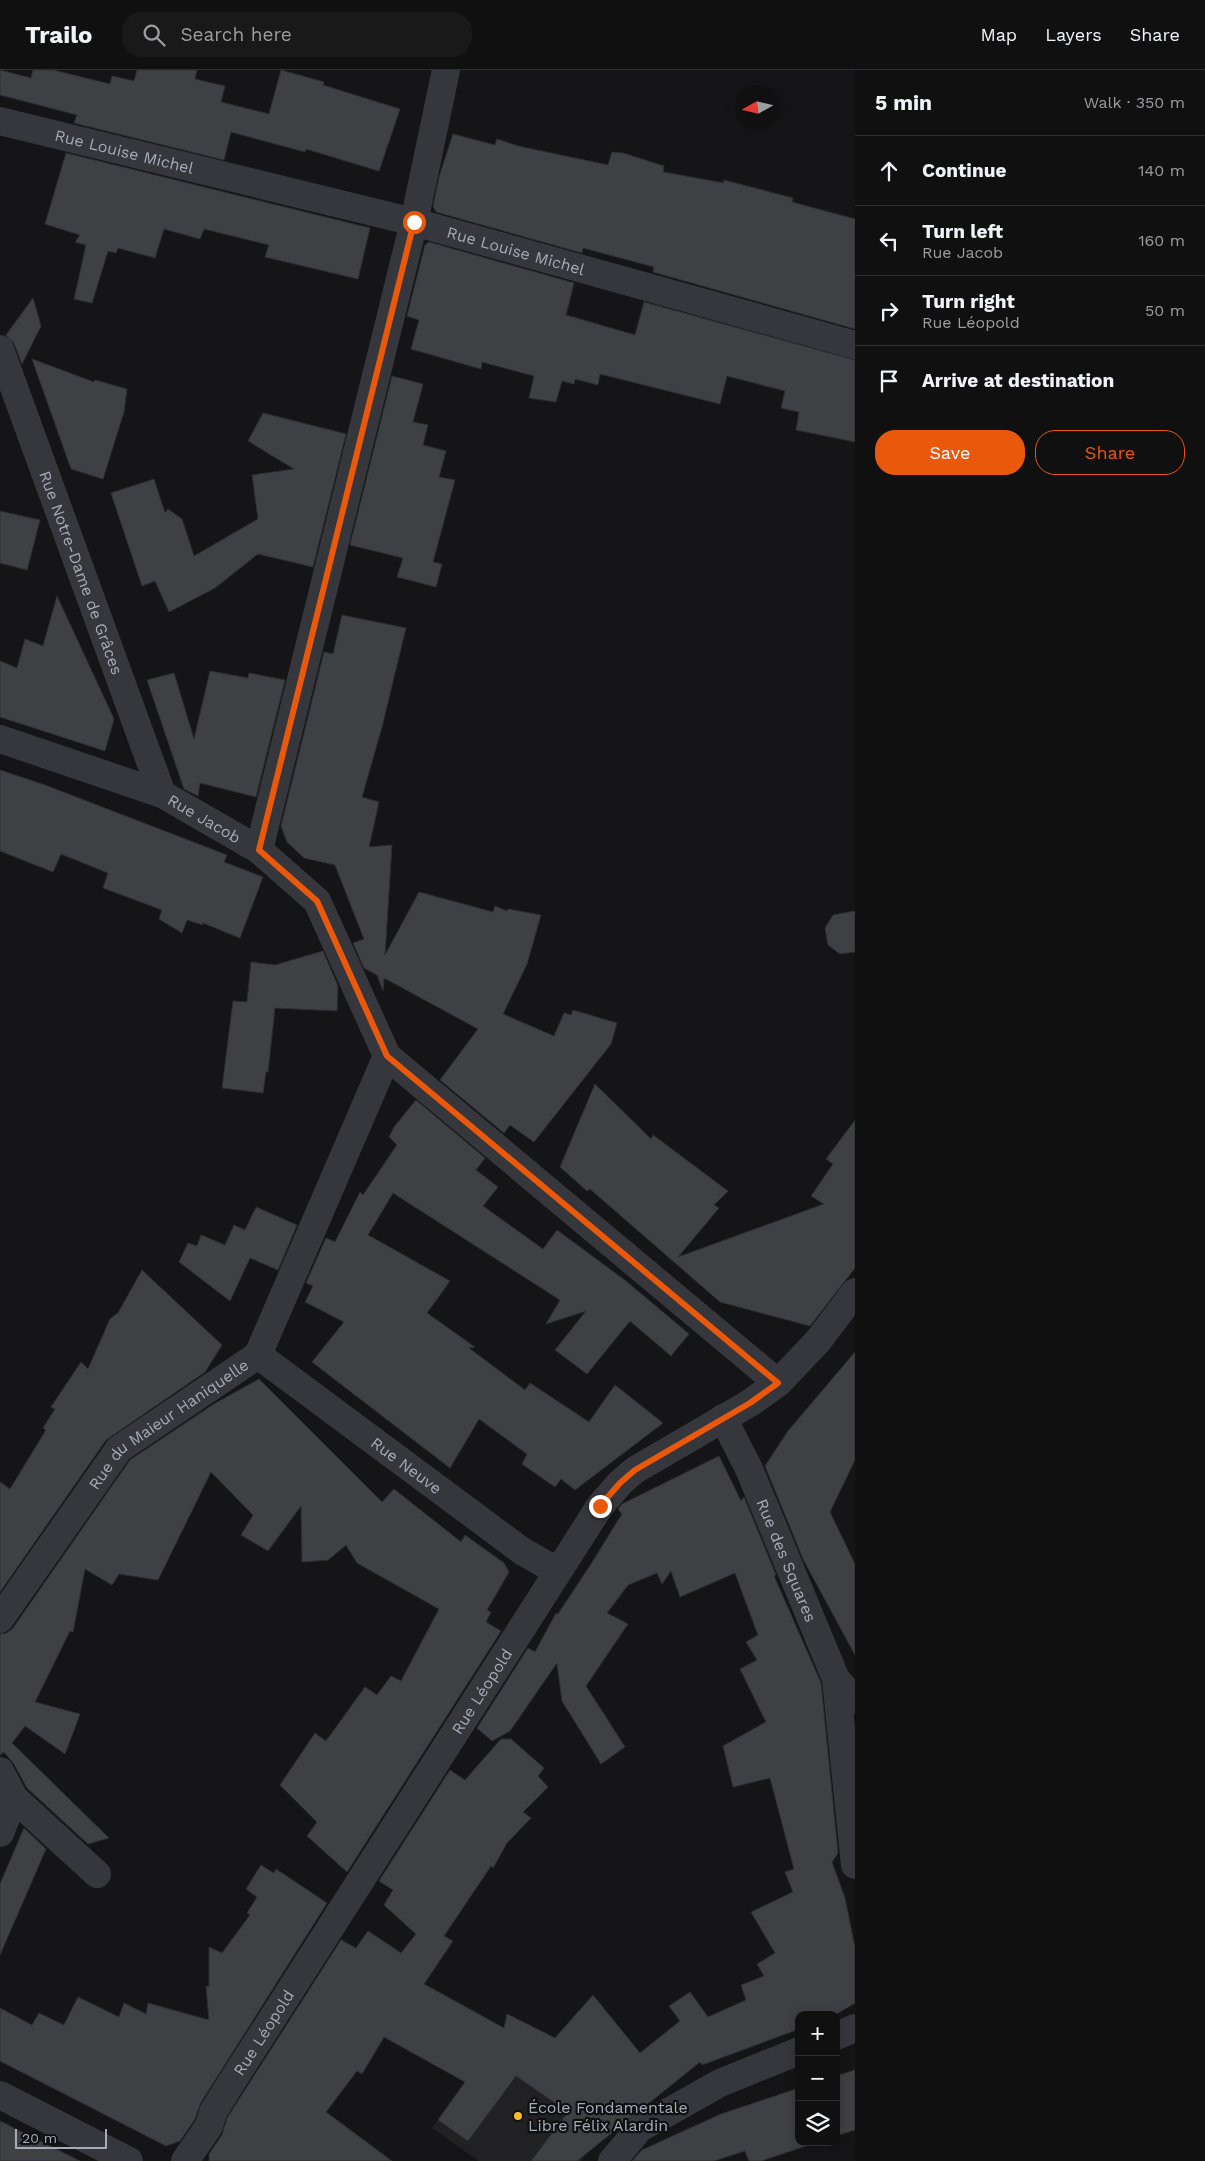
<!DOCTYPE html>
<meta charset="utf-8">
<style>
body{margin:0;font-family:"Work Sans",sans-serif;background:#19191a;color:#f1f3f6}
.controls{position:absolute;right:15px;bottom:15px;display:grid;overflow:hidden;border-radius:10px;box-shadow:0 2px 12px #0003}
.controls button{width:45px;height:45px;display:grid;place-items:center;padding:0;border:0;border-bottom:1px solid #303031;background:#101011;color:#f1f3f6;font:25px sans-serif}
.compass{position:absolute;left:735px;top:15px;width:45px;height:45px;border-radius:50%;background:#101011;box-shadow:0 2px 12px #0003;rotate:262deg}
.scale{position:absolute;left:15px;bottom:12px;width:92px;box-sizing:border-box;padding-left:5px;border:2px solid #a6abb8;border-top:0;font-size:14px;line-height:18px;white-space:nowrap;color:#a6abb8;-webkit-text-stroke:4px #101012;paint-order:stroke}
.stop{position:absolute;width:15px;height:15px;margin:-11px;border:4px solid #ea580c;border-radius:50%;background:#fff}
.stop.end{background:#ea580c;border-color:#fff;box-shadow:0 1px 5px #0008}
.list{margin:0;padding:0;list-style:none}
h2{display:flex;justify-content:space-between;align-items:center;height:65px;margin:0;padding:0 20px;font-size:21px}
h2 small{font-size:16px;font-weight:400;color:#9c9d9f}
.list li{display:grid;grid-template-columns:32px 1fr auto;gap:15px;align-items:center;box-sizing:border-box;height:70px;padding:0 20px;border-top:1px solid #303031}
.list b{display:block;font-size:19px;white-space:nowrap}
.list p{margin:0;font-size:16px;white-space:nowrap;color:#9c9d9f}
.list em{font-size:16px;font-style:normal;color:#9c9d9f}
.actions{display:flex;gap:10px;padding:15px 20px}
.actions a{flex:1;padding:11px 0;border:1px solid #ea580c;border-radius:20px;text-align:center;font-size:18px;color:#ea580c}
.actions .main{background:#ea580c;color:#fff}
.icon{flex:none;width:28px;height:28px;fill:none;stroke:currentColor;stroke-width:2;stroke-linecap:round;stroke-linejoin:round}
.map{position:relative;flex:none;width:855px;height:2091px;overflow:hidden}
header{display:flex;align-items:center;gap:30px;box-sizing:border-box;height:70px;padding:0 25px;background:#101011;border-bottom:1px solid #303031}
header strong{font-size:24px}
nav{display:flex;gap:28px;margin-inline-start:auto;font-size:18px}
.search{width:350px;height:45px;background:#19191a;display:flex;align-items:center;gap:12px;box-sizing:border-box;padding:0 18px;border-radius:20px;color:#9c9d9f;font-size:19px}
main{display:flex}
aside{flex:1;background:#101011}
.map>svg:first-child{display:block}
</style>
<header>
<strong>Trailo</strong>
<div class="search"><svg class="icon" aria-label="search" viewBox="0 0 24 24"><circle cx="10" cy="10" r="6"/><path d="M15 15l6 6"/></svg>Search here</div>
<nav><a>Map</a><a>Layers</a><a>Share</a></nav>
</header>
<main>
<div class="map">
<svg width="855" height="2091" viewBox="0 0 855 2091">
<rect width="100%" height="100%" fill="#151517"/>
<polygon fill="#212124" points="526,1992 604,2058 581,2091 479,2091 432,2058 463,2015"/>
<g fill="#3f4044" stroke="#2f2f33">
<polygon points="0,0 31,8 33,0 53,0 110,14 112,6 134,11 137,0 197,0 195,9 225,16 221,32 269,44 281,0 324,12 323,15 400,39 379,101 306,79 305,82 231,62 224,90 74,53 77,45 0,25"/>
<polygon points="453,64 495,75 497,69 518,76 608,95 612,82 623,83 664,96 663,102 724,113 724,110 793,128 792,132 855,149 855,259 653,202 654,197 583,178 582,183 436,142 433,136 439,107"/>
<polygon points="66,83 370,158 358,209 265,187 269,175 204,159 200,169 164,159 155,188 118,178 116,183 108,181 92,233 74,229 86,175 75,172 80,165 45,154"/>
<polygon points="429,172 574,213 566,245 635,265 644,232 855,290 855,372 796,360 799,342 781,338 785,321 727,306 720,334 600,304 598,315 575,309 574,314 562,311 556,332 529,328 534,306 482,292 481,299 411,279 419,250 407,246 425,175"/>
<polygon points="33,228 41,256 22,294 14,273 6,265"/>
<polygon points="32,289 94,312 95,310 127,319 124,342 103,409 71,399"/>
<polygon points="392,306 423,314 413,352 428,355 423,375 446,381 439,407 455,410 433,492 442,494 436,517 397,507 403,488 350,475"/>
<polygon points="263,343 346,364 313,497 258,484 215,518 169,542 155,511 142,516 111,423 154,409 165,443 168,439 182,449 194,486 258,449 252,405 294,399 248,371"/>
<polygon points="0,441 40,450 27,500 0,493"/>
<polygon points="57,526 114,649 105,681 0,647 0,591 17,598 25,569 43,576"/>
<polygon points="342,545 406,558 382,657 362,727 379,732 369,777 392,775 385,885 419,822 493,842 495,836 507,841 508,839 541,845 527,894 503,944 554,966 564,943 571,945 573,940 617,953 611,974 534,1072 510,1055 504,1063 440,1010 478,959 384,908 383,921 377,905 364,898 353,873 364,869 335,795 304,788 287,772 281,756 324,582 333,584"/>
<polygon points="210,601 248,608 249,603 285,610 256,727 200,713 198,726 184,719 147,610 174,603 194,669"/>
<polygon points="0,700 45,715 227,785 224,792 263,807 240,868 203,853 203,855 187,850 182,863 159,849 162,840 103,818 108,803 61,784 53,802 0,781"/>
<polygon points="855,841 855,882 840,884 828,875 825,858 833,845"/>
<polygon points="323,881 338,916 337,941 275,938 268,1002 266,1002 263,1023 222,1018 233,931 247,932 251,892 275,895"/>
<polygon points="595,1014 651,1069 653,1065 728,1121 714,1135 719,1138 678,1187 824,1134 811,1126 833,1094 826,1089 855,1050 855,1198 810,1256 720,1232 590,1119 587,1121 560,1097"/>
<polygon points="416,1030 485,1088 476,1100 498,1117 483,1136 543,1179 557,1160 626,1211 689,1264 671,1286 630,1251 587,1304 555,1280 586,1241 546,1254 560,1230 393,1123 368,1165 450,1211 427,1243 475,1277 469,1278 525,1320 530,1313 589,1352 615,1315 663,1353 575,1420 561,1409 555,1417 522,1394 527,1384 479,1349 450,1398 312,1292 344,1252 305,1232 313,1216 306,1213 326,1168 335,1172 360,1122 363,1125 397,1075 389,1067 394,1057"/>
<polygon points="256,1137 297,1155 278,1200 250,1188 230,1231 179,1192 188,1173 197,1176 201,1165 225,1175 234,1155 245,1160"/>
<polygon points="142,1200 222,1275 205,1302 106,1370 0,1522 0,1412 10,1419 46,1360 43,1358 55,1339 51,1337 81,1292 88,1299 110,1249 118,1243"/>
<polygon points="855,1282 855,1390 830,1442 855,1494 855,1585 804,1491 765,1396 788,1361"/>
<polygon points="259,1309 382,1432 394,1419 461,1472 465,1465 504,1493 509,1502 487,1540 491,1542 486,1552 501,1561 347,1802 307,1766 317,1752 280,1715 315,1663 326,1671 365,1617 377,1625 391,1606 401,1611 439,1539 357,1493 346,1475 328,1490 302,1492 301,1436 268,1481 241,1465 253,1445 211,1402 158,1510 119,1504 112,1515 85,1499 73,1562 70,1561 35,1632 80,1644 65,1684 25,1656 12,1673 109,1768 88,1774 27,1718 14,1694 4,1682 0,1685 0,1564 7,1563 13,1558 130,1390 214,1334"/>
<polygon points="719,1386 741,1431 744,1427 776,1505 774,1506 821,1613 838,1783 832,1792 845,1828 855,1878 855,1933 835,1945 799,1945 799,1959 702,1995 700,1992 577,2091 531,2091 568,2042 516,2006 468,2071 438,2050 465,2012 384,1967 362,2004 357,2001 326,2042 392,2091 209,2091 209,2084 222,2065 227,2048 341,1870 356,1878 368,1861 401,1883 416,1864 384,1835 393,1820 379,1811 450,1700 465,1710 501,1669 511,1669 544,1698 538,1706 548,1717 523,1742 531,1748 507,1773 493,1798 491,1796 444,1866 453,1871 424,1914 504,1958 507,1944 555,1968 593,1925 640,1983 680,1951 669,1936 690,1922 708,1947 746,1930 741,1915 764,1906 757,1894 775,1883 751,1842 793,1822 785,1802 794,1799 770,1708 733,1717 723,1676 766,1652 740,1599 757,1590 746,1572 758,1565 735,1503 680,1527 671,1501 662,1514 657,1503 628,1515 607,1543 628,1554 586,1616 625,1677 601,1694 562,1631 557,1593 510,1661 492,1671 477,1658 528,1578 535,1582 556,1543 558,1544 591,1494 622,1444 618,1439 622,1434"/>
<polygon points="24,1758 46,1779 0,1885 0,1814"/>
<polygon points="261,1795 274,1803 276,1799 327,1833 200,2034 195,2049 180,2071 166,2076 0,1991 0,1938 32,1955 39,1943 64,1955 78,1927 119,1947 124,1933 146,1944 148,1933 209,1950 206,1916 209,1917 209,1877 222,1883 250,1845 247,1843 257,1827 246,1819"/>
<polygon points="855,2000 855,2060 836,2066 836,2006"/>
<polygon points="799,2018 799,2072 818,2072 761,2091 749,2091 745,2081 714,2091 632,2091 642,2080 721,2044"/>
<polygon points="0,2051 80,2091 0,2091"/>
</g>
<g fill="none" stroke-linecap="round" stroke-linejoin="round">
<g stroke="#36373c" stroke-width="28">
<path id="s1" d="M0,51L414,152L855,275"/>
<path id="s2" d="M0,279L162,724"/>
<path id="s3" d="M0,669L162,724L259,780L317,831L387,986L778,1313"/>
<polyline points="259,780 414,152 446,0"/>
<path id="s4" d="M258,1285L522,1481L557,1501"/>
<path id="s5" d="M723,1348L749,1399L836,1609L855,1630"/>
<path id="s6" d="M0,1549L119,1379L258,1285L387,986"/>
<polyline points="836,1609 855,1795"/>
<polyline points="0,1701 14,1728 0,1763"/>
<polyline points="14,1728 97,1804"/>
<polyline points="836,1966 855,1958"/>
<polyline points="0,2025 129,2091"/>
<path id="s7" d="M185,2091L209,2056L213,2042L233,2010L600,1436L620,1413L635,1400L750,1333L778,1313L818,1271L855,1222"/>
<polyline points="612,2091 640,2058 720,2013 799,1981"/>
</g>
</g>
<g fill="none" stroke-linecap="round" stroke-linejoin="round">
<polyline stroke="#ea580c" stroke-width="6" points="414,152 259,780 317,831 387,986 778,1313 750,1333 635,1400 620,1413 600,1436"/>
</g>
<circle fill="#fbb829" stroke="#101012" stroke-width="2" cx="518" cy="2046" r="5"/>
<g text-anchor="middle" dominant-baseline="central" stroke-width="4.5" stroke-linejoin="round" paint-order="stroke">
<g font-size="16" fill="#a6abb8" stroke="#101012">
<text stroke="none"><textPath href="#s1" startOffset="128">Rue Louise Michel</textPath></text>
<text stroke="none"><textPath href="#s1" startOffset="532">Rue Louise Michel</textPath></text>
<text stroke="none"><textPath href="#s2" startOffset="238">Rue Notre-Dame de Grâces</textPath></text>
<text stroke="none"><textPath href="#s3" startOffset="220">Rue Jacob</textPath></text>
<text stroke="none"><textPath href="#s6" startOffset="261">Rue du Maieur Haniquelle</textPath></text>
<text stroke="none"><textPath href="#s4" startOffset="185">Rue Neuve</textPath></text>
<text stroke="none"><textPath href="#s5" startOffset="156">Rue des Squares</textPath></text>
<text stroke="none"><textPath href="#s7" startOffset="556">Rue Léopold</textPath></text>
<text stroke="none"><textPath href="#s7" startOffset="151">Rue Léopold</textPath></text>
</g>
<g font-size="16" fill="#a6abb8" stroke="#101012" text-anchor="start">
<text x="528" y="2037">École Fondamentale<tspan x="528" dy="18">Libre Félix Alardin</tspan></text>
</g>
</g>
</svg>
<div class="controls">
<button>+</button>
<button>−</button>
<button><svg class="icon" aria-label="layers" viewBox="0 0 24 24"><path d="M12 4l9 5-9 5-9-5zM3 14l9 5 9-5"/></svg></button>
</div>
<svg class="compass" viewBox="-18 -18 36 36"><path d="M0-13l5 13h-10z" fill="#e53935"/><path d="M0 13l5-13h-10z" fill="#9c9d9f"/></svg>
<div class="scale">20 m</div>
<div class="stop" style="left:414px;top:152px"></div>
<div class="stop end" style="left:600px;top:1436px"></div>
</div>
<aside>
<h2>5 min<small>Walk · 350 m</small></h2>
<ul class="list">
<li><svg class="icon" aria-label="ahead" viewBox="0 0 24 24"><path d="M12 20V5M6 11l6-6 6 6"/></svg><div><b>Continue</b></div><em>140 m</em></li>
<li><svg class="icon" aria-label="left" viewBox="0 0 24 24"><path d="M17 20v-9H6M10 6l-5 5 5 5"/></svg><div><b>Turn left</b><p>Rue Jacob</p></div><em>160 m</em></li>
<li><svg class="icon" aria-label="right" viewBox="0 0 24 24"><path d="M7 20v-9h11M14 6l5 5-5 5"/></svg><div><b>Turn right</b><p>Rue Léopold</p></div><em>50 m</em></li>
<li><svg class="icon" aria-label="arrive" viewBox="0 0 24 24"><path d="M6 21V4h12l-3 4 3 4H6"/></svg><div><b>Arrive at destination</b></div></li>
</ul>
<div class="actions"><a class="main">Save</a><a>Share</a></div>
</aside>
</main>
